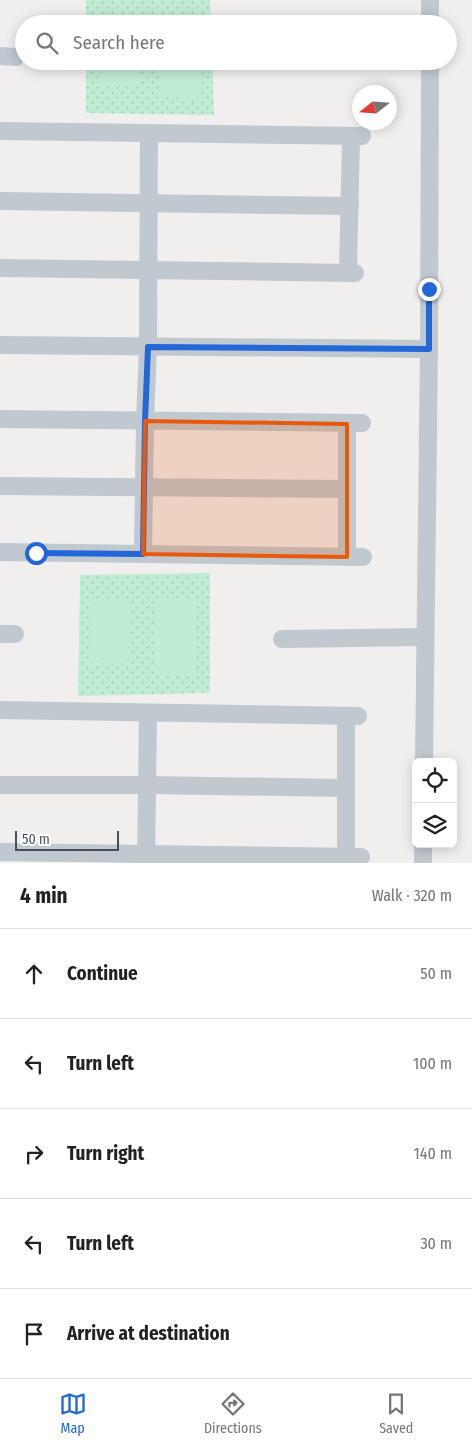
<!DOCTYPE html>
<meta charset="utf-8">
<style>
body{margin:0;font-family:"Fira Sans Condensed",sans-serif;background:#f6f6f6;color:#222}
.controls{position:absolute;right:15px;bottom:15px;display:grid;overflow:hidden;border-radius:8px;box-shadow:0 2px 12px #0003}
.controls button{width:45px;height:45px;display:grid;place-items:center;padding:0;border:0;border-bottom:1px solid #e0e0e0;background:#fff;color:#222;font:25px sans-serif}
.compass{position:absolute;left:352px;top:85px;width:45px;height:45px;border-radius:50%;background:#fff;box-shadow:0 2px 12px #0003;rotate:253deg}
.scale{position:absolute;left:15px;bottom:12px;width:104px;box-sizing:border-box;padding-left:5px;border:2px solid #47505b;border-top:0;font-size:14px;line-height:18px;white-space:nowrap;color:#47505b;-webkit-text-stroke:4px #fff;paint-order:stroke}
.stop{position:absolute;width:15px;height:15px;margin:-11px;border:4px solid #2266d7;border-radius:50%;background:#fff}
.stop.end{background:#2266d7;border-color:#fff;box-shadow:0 1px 5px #0008}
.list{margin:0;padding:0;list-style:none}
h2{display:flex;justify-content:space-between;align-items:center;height:65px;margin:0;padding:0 20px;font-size:21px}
h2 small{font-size:16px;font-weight:400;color:#767676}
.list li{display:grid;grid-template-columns:32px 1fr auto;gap:15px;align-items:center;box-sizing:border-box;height:90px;padding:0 20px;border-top:1px solid #e0e0e0}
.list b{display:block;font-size:19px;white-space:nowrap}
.list em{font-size:16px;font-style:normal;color:#767676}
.icon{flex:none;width:28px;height:28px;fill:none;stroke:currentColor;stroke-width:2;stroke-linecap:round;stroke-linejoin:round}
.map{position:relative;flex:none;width:472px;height:863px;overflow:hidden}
.search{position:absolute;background:#fff;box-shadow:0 2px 12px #0003;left:15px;right:15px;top:15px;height:55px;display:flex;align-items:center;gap:12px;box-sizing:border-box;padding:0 18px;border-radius:28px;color:#767676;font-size:19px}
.sheet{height:515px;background:#fff}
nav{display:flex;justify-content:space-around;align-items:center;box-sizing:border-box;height:70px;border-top:1px solid #e0e0e0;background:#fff;font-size:14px;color:#767676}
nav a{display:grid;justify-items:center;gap:2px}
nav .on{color:#2266d7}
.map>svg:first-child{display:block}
</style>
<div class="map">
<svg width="472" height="863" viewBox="0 0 472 863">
<defs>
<pattern id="park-dots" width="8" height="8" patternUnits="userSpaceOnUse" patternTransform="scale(1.25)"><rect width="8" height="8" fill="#bfecd3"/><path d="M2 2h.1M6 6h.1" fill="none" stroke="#a6ccb7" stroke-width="1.8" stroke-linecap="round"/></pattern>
</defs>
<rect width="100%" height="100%" fill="#f1efee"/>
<g fill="url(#park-dots)">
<polygon points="86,0 210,0 211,24 86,24"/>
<polygon points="86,61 212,61 214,115 86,113"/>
<polygon points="210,573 210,693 78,696 80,575"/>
</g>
<g fill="#bfecd3">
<polygon points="202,17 202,24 159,24 159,19"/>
<polygon points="102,61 139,61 139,87 102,86"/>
<polygon points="160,61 202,61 202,98 160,97"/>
<polygon points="154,598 195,598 195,675 155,676"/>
<polygon points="129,600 128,663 91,663 91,601"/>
</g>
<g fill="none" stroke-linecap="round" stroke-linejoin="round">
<g stroke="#c0c8d0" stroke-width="18">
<polyline points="430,24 430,0"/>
<polyline points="0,56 16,57"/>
<polyline points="0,131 362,136"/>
<polyline points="0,201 350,206"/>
<polyline points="0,268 355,273"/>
<polyline points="348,273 351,136"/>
<polyline points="0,345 429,349"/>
<polyline points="0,419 362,423"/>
<polyline points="347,424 347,557"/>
<polyline points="0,486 347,489"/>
<polyline points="0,552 363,557"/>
<polyline points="143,554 145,421 148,347 149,133"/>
<polyline points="0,634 15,634"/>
<polyline points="282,639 425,637"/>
<polyline points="0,710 358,716"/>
<polyline points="424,762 429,349 430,61"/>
<polyline points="0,785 147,785 346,788"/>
<polyline points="0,852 361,857"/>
<polyline points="346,857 346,716"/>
<polyline points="146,863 148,713"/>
<polyline points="423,863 423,844"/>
</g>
</g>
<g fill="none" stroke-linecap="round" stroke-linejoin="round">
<polyline stroke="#2266d7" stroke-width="6" points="36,553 143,554 145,421 148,347 429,349 429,289"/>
</g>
<path fill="#e8590c" fill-opacity="0.2" stroke="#e8590c" stroke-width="4" stroke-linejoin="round" d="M145,421L347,424V557L143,554Z"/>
</svg>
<div class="controls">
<button><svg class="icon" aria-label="locate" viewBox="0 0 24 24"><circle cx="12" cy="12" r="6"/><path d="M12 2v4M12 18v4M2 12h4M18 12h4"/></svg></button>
<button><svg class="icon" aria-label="layers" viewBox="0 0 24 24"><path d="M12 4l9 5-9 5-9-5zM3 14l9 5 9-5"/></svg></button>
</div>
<svg class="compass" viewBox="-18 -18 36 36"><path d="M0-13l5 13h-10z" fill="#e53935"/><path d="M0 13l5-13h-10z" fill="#767676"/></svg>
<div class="scale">50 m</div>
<div class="stop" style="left:36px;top:553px"></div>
<div class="stop end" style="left:429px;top:289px"></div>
<div class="search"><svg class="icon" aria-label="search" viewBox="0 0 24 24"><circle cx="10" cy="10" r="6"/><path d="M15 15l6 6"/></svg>Search here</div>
</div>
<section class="sheet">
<h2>4 min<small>Walk · 320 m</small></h2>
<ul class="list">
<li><svg class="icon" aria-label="ahead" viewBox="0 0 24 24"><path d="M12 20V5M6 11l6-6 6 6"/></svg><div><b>Continue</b></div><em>50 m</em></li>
<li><svg class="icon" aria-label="left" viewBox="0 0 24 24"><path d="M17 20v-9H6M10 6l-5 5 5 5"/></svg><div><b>Turn left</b></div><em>100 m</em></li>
<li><svg class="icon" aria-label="right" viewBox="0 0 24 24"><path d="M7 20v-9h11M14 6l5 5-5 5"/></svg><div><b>Turn right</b></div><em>140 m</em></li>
<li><svg class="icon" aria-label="left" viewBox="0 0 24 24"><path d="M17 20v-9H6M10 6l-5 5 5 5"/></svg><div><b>Turn left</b></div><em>30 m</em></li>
<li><svg class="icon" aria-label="arrive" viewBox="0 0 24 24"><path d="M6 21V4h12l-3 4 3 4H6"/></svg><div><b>Arrive at destination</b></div></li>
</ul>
</section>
<nav>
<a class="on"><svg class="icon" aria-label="map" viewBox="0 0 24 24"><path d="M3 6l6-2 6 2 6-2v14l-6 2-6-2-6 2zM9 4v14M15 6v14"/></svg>Map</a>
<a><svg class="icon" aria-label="directions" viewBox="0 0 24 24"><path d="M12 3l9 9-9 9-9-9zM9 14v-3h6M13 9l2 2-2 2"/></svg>Directions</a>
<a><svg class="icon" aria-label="saved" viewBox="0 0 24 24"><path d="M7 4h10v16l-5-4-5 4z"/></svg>Saved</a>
</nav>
